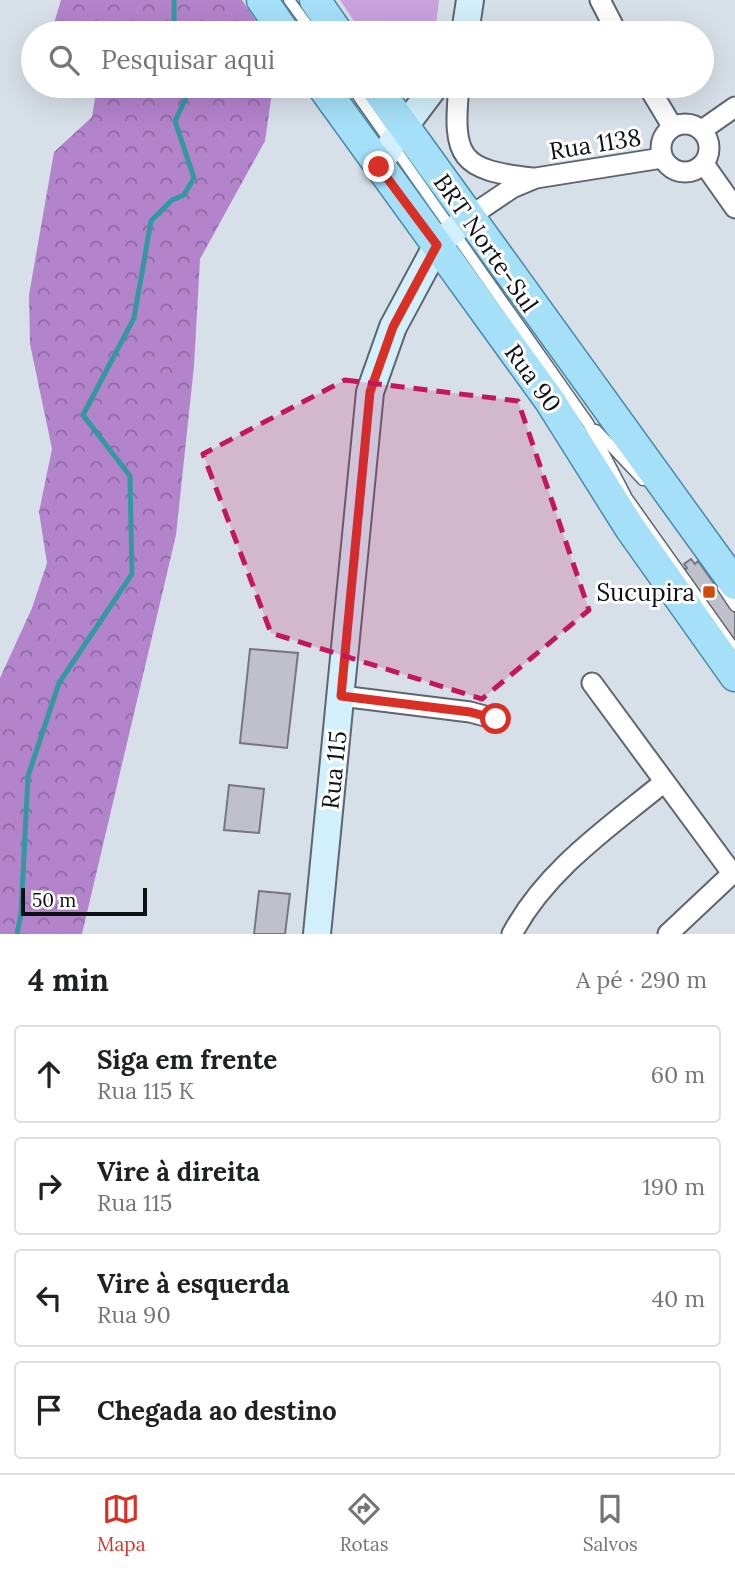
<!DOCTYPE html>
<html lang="pt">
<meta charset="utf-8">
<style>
body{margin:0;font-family:Lora,serif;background:#f2f2f2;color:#202124}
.scale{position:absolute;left:21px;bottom:18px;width:126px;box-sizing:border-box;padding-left:7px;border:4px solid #0e1114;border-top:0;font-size:19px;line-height:24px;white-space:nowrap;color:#0e1114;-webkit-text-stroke:5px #fff;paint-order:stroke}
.stop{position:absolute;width:21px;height:21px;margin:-16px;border:5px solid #d93025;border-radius:50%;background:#fff}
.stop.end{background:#d93025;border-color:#fff;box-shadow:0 2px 7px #0008}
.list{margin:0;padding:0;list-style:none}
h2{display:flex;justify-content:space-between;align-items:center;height:91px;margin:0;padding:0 28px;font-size:30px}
h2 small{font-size:23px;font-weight:400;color:#757577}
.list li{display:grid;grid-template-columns:46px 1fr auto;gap:21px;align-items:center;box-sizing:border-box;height:98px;margin:0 14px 14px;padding:0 14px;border:2px solid #e0e0e0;border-radius:7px}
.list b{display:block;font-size:26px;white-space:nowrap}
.list p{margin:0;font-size:23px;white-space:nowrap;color:#757577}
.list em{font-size:23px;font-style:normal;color:#757577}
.icon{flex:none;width:38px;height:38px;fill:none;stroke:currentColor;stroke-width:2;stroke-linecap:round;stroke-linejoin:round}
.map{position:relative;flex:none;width:735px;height:934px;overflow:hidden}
.search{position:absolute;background:#fff;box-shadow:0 7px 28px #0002;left:21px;right:21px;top:21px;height:77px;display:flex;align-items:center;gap:18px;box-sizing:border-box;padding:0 24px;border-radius:38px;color:#757577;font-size:26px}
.sheet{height:539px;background:#fff}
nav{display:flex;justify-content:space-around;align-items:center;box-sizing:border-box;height:98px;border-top:2px solid #e0e0e0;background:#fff;font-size:19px;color:#757577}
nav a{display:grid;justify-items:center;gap:4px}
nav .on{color:#d93025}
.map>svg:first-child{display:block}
</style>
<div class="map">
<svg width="735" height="934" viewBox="0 0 735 934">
<defs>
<pattern id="forest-crowns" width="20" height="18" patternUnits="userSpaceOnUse" patternTransform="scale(1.75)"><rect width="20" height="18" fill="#b383cc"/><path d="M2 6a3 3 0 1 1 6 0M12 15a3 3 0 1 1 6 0" fill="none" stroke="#906aa4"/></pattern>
</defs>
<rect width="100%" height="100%" fill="#d7dfe9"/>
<g fill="url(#forest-crowns)">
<polygon points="61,0 242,0 264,33 51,33"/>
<polygon points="84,86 273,86 265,141 200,259 194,366 176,535 82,934 0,934 0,678 32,608 47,563 39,512 52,449 30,344 29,295 54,152 92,117 96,92"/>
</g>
<polygon fill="#c9a2de" points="340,0 439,0 435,33 362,33"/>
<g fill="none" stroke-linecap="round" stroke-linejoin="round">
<g stroke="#329a9e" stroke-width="5">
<polyline points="174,33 174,0"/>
<polyline points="17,934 21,914 28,776 59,683 132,574 130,476 83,415 134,318 151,221 172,200 184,195 194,178 175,121 185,100 186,86"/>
</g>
</g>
<g fill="#c0c0cc" stroke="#767681" stroke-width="2">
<polygon points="691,559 695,564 698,561 735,613 735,647 682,572 687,568 684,564"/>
<polygon points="250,649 298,653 287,748 240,743"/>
<polygon points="229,785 264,789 259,833 224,830"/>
<polygon points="259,891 290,894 285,934 254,934"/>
</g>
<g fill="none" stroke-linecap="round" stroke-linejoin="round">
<defs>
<g id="lane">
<polyline points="289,0 313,33"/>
<polyline points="351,86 588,423 627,498 735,650"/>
<polyline points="596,430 643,480"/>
<polyline points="723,588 735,606"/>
</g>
<g id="street">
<polyline points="600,0 617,33"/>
<path d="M459,86C452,158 460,170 532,178"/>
<polyline points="648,86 672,126"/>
<circle cx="685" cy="148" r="24"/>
<polyline points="702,130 735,107"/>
<polyline points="704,164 735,208"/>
<polyline points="469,217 512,188 536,178 662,158"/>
<polyline points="592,683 732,873"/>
<polyline points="341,696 470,712 496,719"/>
<path d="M512,934C546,870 608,828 663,783"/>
<polyline points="668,934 735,871"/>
</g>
<g id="secondary">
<polyline points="465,33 470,0"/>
<polyline points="379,167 392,143 435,86"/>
<polyline points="317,934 370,392 393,327 437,245 469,217"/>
</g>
<g id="primary">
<polyline points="262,0 285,33"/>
<polyline points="315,0 338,33"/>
<polyline points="322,86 550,401 630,528 735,676"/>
<polyline points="375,86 735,584"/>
</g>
</defs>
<use href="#lane" stroke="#5f656f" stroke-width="13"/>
<use href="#street" stroke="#5f656f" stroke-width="23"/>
<use href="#secondary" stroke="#5f656f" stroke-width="30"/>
<use href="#primary" stroke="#498ba6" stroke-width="33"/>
<use href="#lane" stroke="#fff" stroke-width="10"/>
<use href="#street" stroke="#fff" stroke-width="19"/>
<use href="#secondary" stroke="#d2f0fc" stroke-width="26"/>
<use href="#primary" stroke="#a5e0f8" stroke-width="30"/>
</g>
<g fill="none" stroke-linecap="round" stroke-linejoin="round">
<polyline stroke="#d93025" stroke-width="9" points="379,167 437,245 393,327 370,392 341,696 470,712 496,719"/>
</g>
<path fill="#c2185b" fill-opacity="0.2" stroke="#c2185b" stroke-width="5" stroke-dasharray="14 9" stroke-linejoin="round" d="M345,380L518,401L589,610L482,699L271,633L203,454Z"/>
<rect fill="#d14c0c" stroke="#fff" stroke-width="2.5" x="702" y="585" width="14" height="14" rx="3.5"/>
<g text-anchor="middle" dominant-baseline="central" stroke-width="6" stroke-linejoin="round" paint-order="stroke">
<g font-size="24" fill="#0e1114" stroke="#fff">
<text transform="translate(595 144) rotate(-9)">Rua 1138</text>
<text transform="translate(486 243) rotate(55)">BRT Norte-Sul</text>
<text transform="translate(533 378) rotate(54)">Rua 90</text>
<text transform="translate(334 770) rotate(-84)">Rua 115</text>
</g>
<g font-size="24" fill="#0e1114" stroke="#fff" text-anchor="end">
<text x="695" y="592">Sucupira</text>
</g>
</g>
</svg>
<div class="scale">50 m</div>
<div class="stop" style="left:496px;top:719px"></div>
<div class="stop end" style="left:379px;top:167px"></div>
<div class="search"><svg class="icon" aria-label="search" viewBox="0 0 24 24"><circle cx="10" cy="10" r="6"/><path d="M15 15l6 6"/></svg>Pesquisar aqui</div>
</div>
<section class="sheet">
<h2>4 min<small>A pé · 290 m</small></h2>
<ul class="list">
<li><svg class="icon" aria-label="ahead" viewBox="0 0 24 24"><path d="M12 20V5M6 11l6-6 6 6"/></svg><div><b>Siga em frente</b><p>Rua 115 K</p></div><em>60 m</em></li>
<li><svg class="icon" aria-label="right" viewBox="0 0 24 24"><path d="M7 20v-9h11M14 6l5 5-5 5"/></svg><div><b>Vire à direita</b><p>Rua 115</p></div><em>190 m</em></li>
<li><svg class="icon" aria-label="left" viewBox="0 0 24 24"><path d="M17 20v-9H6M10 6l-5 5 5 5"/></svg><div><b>Vire à esquerda</b><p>Rua 90</p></div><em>40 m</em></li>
<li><svg class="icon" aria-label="arrive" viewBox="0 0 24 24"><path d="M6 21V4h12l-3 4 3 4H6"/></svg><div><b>Chegada ao destino</b></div></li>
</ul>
</section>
<nav>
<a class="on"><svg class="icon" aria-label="map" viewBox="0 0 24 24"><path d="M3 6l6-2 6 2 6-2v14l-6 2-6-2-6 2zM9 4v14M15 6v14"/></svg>Mapa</a>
<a><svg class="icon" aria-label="directions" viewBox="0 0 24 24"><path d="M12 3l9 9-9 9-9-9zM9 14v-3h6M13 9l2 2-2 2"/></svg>Rotas</a>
<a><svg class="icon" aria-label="saved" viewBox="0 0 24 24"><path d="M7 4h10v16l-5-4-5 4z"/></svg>Salvos</a>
</nav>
